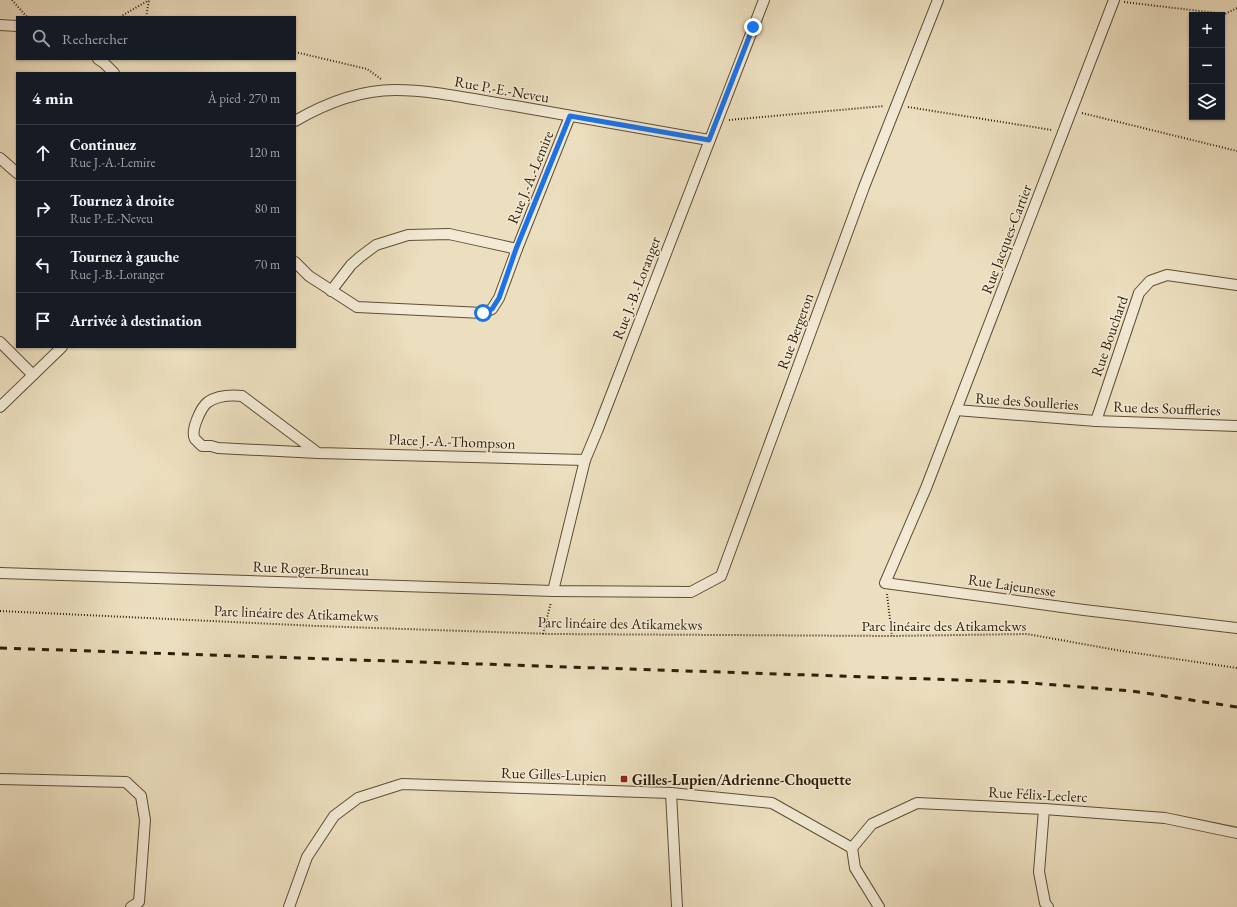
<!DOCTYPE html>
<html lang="fr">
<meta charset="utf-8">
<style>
body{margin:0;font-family:"EB Garamond",serif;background:#242831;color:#f1f3f6}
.controls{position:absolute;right:12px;top:12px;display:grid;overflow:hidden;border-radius:0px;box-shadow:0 1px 3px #0004}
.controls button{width:36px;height:36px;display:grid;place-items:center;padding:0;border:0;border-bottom:1px solid #363941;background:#171b24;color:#f1f3f6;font:20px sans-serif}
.stop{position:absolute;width:12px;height:12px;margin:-9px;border:3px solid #1a73e8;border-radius:50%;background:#fff}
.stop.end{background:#1a73e8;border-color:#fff;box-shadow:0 1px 4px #0008}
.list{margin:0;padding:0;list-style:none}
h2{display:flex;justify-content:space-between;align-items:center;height:52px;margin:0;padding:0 16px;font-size:17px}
h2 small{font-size:13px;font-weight:400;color:#9ea1a6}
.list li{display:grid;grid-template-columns:26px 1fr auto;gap:12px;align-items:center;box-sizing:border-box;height:56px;padding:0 16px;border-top:1px solid #363941}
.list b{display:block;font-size:15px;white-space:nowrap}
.list p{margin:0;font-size:13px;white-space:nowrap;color:#9ea1a6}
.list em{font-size:13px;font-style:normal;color:#9ea1a6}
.icon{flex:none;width:22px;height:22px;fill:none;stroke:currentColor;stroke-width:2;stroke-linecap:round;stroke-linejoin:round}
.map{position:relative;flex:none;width:1237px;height:907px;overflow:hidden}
.search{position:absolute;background:#171b24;box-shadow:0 1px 3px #0004;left:16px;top:16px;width:280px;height:44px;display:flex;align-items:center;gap:10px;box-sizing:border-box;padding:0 14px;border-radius:0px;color:#9ea1a6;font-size:15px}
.panel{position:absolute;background:#171b24;box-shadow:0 1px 3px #0004;left:16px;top:72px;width:280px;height:276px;border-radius:0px}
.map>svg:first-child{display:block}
</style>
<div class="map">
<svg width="1237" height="907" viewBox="0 0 1237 907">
<rect width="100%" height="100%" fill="#ecdfbf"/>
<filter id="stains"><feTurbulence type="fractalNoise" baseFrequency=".005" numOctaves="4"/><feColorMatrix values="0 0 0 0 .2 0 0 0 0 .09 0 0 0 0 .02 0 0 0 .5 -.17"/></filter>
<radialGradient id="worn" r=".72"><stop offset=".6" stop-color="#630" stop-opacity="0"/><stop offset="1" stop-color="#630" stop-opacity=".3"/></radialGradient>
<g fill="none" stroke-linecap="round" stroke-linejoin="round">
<defs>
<g id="minor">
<polyline points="1114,0 926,488 885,583 1084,610 1237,628"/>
<polyline points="0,25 17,26"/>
<polyline points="98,59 104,63 114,73"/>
<path d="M295,121C326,103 359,90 395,90C435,90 475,100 515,106C579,117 644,129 709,140"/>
<polyline points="0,158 17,173"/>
<polyline points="295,262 309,276 357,307 483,313 492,309 499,298 517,249 570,116"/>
<polyline points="331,291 351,265 360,257 376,245 408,235 449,234 517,249"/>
<polyline points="0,342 33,375"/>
<polyline points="0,407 62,347"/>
<polyline points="956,410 1096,421 1237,426"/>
<polyline points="1096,421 1139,293 1150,281 1167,275 1237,285"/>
<path d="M318,453L242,396C231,395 217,396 208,402C201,407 190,431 195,439C197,441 200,444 202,446H211L218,448L318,453L585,460"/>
<polyline points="0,573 553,591 691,592 721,576 864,187 938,0"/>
<polyline points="553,591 585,460 598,429 764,0"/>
<polyline points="0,779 126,782 141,796 145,820 139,902 131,907"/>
<polyline points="671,793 677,907"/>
<polyline points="1044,809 1039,872 1045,903 1048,907"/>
<polyline points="852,848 872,824 917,803 1044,809 1165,818 1237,833"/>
<polyline points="852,848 855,868 879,907"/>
<polyline points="289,907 307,857 334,816 358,798 402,784 671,793 772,803 852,848"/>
</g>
</defs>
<use href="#minor" stroke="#5e4e37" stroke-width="12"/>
<g stroke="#2e1e0a" stroke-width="2" stroke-dasharray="1 2" stroke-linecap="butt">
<polyline points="12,0 27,17"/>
<polyline points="1124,2 1225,14 1237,8"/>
<polyline points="120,17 149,0"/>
<polyline points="146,17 149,0"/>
<polyline points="295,52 367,69 381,79"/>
<polyline points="908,107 1052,130"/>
<polyline points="1082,113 1237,151"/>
<polyline points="729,120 884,106"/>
<polyline points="887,594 892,636"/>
<polyline points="0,611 317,626 552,634 892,636 1027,634 1122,651 1237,668"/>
<polyline points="543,634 551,602"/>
</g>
<use href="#minor" stroke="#f3ead5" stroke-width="10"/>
<polyline stroke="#2e1e0a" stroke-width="3" stroke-dasharray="7 7" stroke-linecap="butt" points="0,648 1018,682 1132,691 1237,707"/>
</g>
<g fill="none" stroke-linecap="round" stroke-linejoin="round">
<polyline stroke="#1a73e8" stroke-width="5" points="483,313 492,309 499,298 516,249 570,116 709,140 753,27"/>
</g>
<rect fill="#8f2418" stroke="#f3ead5" stroke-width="1.5" x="620" y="775" width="8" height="8" rx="2"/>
<g text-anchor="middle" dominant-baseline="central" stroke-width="3" stroke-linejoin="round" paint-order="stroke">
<g font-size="15" fill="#2e1e0a" stroke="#f3ead5">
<text transform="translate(502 89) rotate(10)">Rue P.-E.-Neveu</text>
<text transform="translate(530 177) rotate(-68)">Rue J.-A.-Lemire</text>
<text transform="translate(1006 239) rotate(-69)">Rue Jacques-Cartier</text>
<text transform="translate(636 288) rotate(-69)">Rue J.-B.-Loranger</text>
<text transform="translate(795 331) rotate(-70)">Rue Bergeron</text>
<text transform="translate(1109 336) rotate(-71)">Rue Bouchard</text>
<text transform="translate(1027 401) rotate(4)">Rue des Soulleries</text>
<text transform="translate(1167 408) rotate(2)">Rue des Souffleries</text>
<text transform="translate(452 441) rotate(2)">Place J.-A.-Thompson</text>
<text transform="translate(311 568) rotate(2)">Rue Roger-Bruneau</text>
<text transform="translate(1012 585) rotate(8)">Rue Lajeunesse</text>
<text transform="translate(296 613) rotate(2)">Parc linéaire des Atikamekws</text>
<text transform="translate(620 623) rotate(1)">Parc linéaire des Atikamekws</text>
<text x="944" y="625">Parc linéaire des Atikamekws</text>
<text transform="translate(554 774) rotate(2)">Rue Gilles-Lupien</text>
<text transform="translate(1038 794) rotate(3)">Rue Félix-Leclerc</text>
</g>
<g font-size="15" font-weight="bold" fill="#2e1e0a" stroke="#f3ead5" text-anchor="start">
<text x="632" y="779">Gilles-Lupien/Adrienne-Choquette</text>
</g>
</g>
<rect width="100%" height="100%" filter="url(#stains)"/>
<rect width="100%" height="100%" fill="url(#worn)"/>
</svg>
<div class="controls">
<button>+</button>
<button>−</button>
<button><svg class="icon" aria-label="layers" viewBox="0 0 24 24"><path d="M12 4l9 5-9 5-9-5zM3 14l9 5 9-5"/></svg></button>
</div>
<div class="stop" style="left:483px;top:313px"></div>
<div class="stop end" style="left:753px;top:27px"></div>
<div class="search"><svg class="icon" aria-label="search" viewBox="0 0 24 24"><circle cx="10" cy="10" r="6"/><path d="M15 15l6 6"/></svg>Rechercher</div>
<section class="panel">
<h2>4 min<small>À pied · 270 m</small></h2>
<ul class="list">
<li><svg class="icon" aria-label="ahead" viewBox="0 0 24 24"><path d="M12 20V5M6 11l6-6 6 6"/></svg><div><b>Continuez</b><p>Rue J.-A.-Lemire</p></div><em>120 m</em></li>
<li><svg class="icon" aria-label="right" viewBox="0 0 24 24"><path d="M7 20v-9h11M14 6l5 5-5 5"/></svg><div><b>Tournez à droite</b><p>Rue P.-E.-Neveu</p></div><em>80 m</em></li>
<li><svg class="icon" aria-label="left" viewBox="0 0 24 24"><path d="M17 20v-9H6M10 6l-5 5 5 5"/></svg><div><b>Tournez à gauche</b><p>Rue J.-B.-Loranger</p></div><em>70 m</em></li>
<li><svg class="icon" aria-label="arrive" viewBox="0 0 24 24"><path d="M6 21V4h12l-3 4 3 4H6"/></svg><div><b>Arrivée à destination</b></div></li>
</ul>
</section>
</div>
